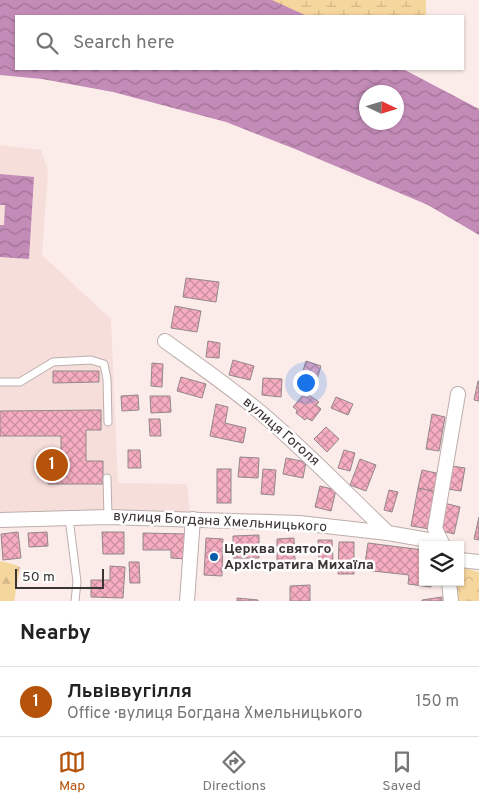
<!DOCTYPE html>
<meta charset="utf-8">
<style>
body{margin:0;font-family:Overpass,sans-serif;background:#f6f6f6;color:#222}
.controls{position:absolute;right:15px;bottom:15px;display:grid;overflow:hidden;border-radius:0px;box-shadow:0 1px 4px #0004}
.controls button{width:45px;height:45px;display:grid;place-items:center;padding:0;border:0;border-bottom:1px solid #e0e0e0;background:#fff;color:#222;font:25px sans-serif}
.compass{position:absolute;left:359px;top:85px;width:45px;height:45px;border-radius:50%;background:#fff;box-shadow:0 1px 4px #0004;rotate:94deg}
.scale{position:absolute;left:15px;bottom:12px;width:89px;box-sizing:border-box;padding-left:5px;border:2px solid #3a3433;border-top:0;font-size:14px;line-height:18px;white-space:nowrap;color:#3a3433;-webkit-text-stroke:4px #fdfdfd;paint-order:stroke}
.you{position:absolute;left:305px;top:382px;width:18px;height:18px;margin:-12px;border:4px solid #fff;border-radius:50%;background:#1a73e8;box-shadow:0 0 0 8px #1a73e833}
.badge{display:grid;place-items:center;width:32px;height:32px;border-radius:50%;background:#b45309;color:#fff;font-size:16px;font-weight:700}
.pin{position:absolute;translate:-50% -50%;border:2px solid #fff;box-shadow:0 1px 5px #0006}
.list{margin:0;padding:0;list-style:none}
h2{display:flex;justify-content:space-between;align-items:center;height:65px;margin:0;padding:0 20px;font-size:21px}
h2 small{font-size:16px;font-weight:400;color:#767676}
.list li{display:grid;grid-template-columns:32px 1fr auto;gap:15px;align-items:center;box-sizing:border-box;height:70px;padding:0 20px;border-top:1px solid #e0e0e0}
.list b{display:block;font-size:19px;white-space:nowrap}
.list p{margin:0;font-size:16px;white-space:nowrap;color:#767676}
.list em{font-size:16px;font-style:normal;color:#767676}
.icon{flex:none;width:28px;height:28px;fill:none;stroke:currentColor;stroke-width:2;stroke-linecap:round;stroke-linejoin:round}
.map{position:relative;flex:none;width:479px;height:601px;overflow:hidden}
.search{position:absolute;background:#fff;box-shadow:0 1px 4px #0004;left:15px;right:15px;top:15px;height:55px;display:flex;align-items:center;gap:12px;box-sizing:border-box;padding:0 18px;border-radius:0px;color:#767676;font-size:19px}
.sheet{height:135px;background:#fff}
nav{display:flex;justify-content:space-around;align-items:center;box-sizing:border-box;height:70px;border-top:1px solid #e0e0e0;background:#fff;font-size:14px;color:#767676}
nav a{display:grid;justify-items:center;gap:2px}
nav .on{color:#b45309}
.map>svg:first-child{display:block}
</style>
<div class="map">
<svg width="479" height="601" viewBox="0 0 479 601">
<defs>
<pattern id="forest-firs" width="22" height="20" patternUnits="userSpaceOnUse" patternTransform="scale(1.25)"><rect width="22" height="20" fill="#f5d69d"/><path d="M5 1l3.5 6h-7zM16 11l3.5 6h-7z" fill="#d3b888"/></pattern>
<pattern id="wetland-marsh" width="20" height="14" patternUnits="userSpaceOnUse" patternTransform="scale(1.25)"><rect width="20" height="14" fill="#f5d69d"/><path d="M1 5h8M5 5V1M11 12h8M15 12V8" fill="none" stroke="#d3b888"/></pattern>
<pattern id="park-crowns" width="20" height="18" patternUnits="userSpaceOnUse" patternTransform="scale(1.25)"><rect width="20" height="18" fill="#f5d69d"/><path d="M2 6a3 3 0 1 1 6 0M12 15a3 3 0 1 1 6 0" fill="none" stroke="#d3b888"/></pattern>
<pattern id="water-waves" width="16" height="10" patternUnits="userSpaceOnUse" patternTransform="scale(1.25)"><rect width="16" height="10" fill="#c38bb7"/><path d="M0 5q4-4 8 0t8 0" fill="none" stroke="#9f7295"/></pattern>
<pattern id="building-cross-hatch" width="8" height="8" patternUnits="userSpaceOnUse" patternTransform="scale(1.25)"><rect width="8" height="8" fill="#f6adc1"/><path d="M0 0l8 8M0 8l8-8" fill="none" stroke="#c88e9d"/></pattern>
</defs>
<rect width="100%" height="100%" fill="#fbecea"/>
<polygon fill="#f6dedb" points="0,145 41,150 48,170 42,255 111,319 118,483 187,484 190,513 75,511 0,512"/>
<polygon fill="url(#forest-firs)" points="0,561 13,564 20,567 14,601 0,601"/>
<polygon fill="url(#wetland-marsh)" points="249,0 426,0 426,16 280,16"/>
<polygon fill="url(#park-crowns)" points="460,567 479,572 479,601 457,601 456,582 460,582"/>
<g fill="url(#water-waves)" fill-rule="evenodd">
<path d="M0,0H272L307,16H16V69H403L479,109V235L428,205L295,149L226,122L113,92L42,79L0,75ZM366,92H396V122H366Z"/>
<polygon points="0,174 34,177 29,259 0,257 0,225 4,225 5,205 0,205"/>
</g>
<g fill="url(#building-cross-hatch)" stroke="#94878a">
<polygon points="186,278 219,282 216,302 183,297"/>
<polygon points="175,306 201,311 197,332 171,328"/>
<polygon points="208,341 220,343 219,358 206,357"/>
<polygon points="233,360 254,366 250,380 229,375"/>
<polygon points="306,361 321,366 317,379 302,374"/>
<polygon points="152,363 163,364 162,387 151,386"/>
<polygon points="53,371 99,371 99,382 53,383"/>
<polygon points="181,377 206,384 202,398 177,391"/>
<polygon points="263,378 282,379 281,397 262,395"/>
<polygon points="478,381 479,381 479,401 474,400"/>
<polygon points="138,395 139,410 122,411 121,396"/>
<polygon points="303,395 307,398 309,395 319,402 316,405 321,409 312,421 307,418 305,420 296,413 297,410 293,407"/>
<polygon points="150,396 170,396 171,412 151,413"/>
<polygon points="336,397 353,404 348,415 331,408"/>
<polygon points="216,404 228,407 225,423 246,428 243,443 210,436"/>
<polygon points="101,410 101,430 86,430 86,461 103,461 103,484 48,484 48,458 61,458 61,436 0,436 0,411"/>
<polygon points="432,414 445,417 439,451 426,449"/>
<polygon points="149,419 160,419 161,436 150,436"/>
<polygon points="326,427 339,439 327,452 314,439"/>
<polygon points="128,450 140,450 141,468 128,468"/>
<polygon points="344,450 355,453 350,471 338,468"/>
<polygon points="240,457 259,458 258,478 238,477"/>
<polygon points="286,458 306,462 303,478 283,474"/>
<polygon points="360,459 376,465 366,491 350,485"/>
<polygon points="452,466 465,468 461,491 447,489"/>
<rect x="217" y="469" width="14" height="34"/>
<polygon points="263,469 276,470 274,495 261,494"/>
<polygon points="422,470 441,474 437,492 418,488"/>
<polygon points="320,486 336,490 331,511 315,507"/>
<polygon points="418,488 437,492 430,529 411,526"/>
<polygon points="389,490 398,492 392,512 384,510"/>
<polygon points="444,503 460,507 454,534 438,530"/>
<polygon points="479,517 479,540 474,539"/>
<polygon points="18,532 21,558 3,560 1,534"/>
<polygon points="47,532 48,546 29,547 28,533"/>
<polygon points="102,532 124,532 124,554 103,554"/>
<polygon points="143,533 187,534 186,559 171,558 171,550 143,550"/>
<polygon points="259,535 259,558 233,558 233,536"/>
<polygon points="206,538 223,539 222,576 204,575"/>
<polygon points="294,538 295,560 277,561 277,539"/>
<polygon points="318,540 332,540 333,561 319,561"/>
<polygon points="339,542 354,542 354,574 338,574"/>
<polygon points="368,543 423,550 423,582 432,582 431,587 408,584 409,575 364,570"/>
<polygon points="129,562 139,562 140,583 130,583"/>
<polygon points="110,566 125,567 123,598 91,597 91,580 110,580"/>
<polygon points="310,585 310,601 290,601 290,586"/>
<polygon points="442,597 442,601 422,601 422,600"/>
<polygon points="237,598 258,600 258,601 237,601"/>
</g>
<g fill="none" stroke-linecap="round" stroke-linejoin="round">
<defs>
<g id="service">
<polyline points="0,382 20,382 53,362 91,360 104,364 107,379 108,422"/>
<polyline points="107,478 108,517"/>
<polyline points="69,518 77,582 75,601"/>
</g>
<g id="minor">
<path d="M165,341C197,364 230,387 260,412C305,450 346,493 388,533"/>
<polyline points="0,520 108,517 299,523 388,533 428,540 438,545"/>
<polyline points="443,545 435,529 458,394"/>
<polyline points="460,560 479,562"/>
<polyline points="449,582 451,601"/>
<polyline points="187,601 193,519"/>
</g>
</defs>
<use href="#service" stroke="#bcaeab" stroke-width="9"/>
<use href="#minor" stroke="#bcaeab" stroke-width="16"/>
<use href="#service" stroke="#fff" stroke-width="7"/>
<use href="#minor" stroke="#fff" stroke-width="14"/>
</g>
<circle fill="#085dab" stroke="#fdfdfd" stroke-width="2" cx="214" cy="557" r="5"/>
<g text-anchor="middle" dominant-baseline="central" stroke-width="5" stroke-linejoin="round" paint-order="stroke">
<g font-size="14" fill="#3a3433" stroke="#fdfdfd">
<text transform="translate(281 432) rotate(41)">вулиця Гоголя</text>
<text transform="translate(220 522) rotate(3)">вулиця Богдана Хмельницького</text>
</g>
<g font-size="14" font-weight="bold" fill="#3a3433" stroke="#fdfdfd" text-anchor="start">
<text x="224" y="549">Церква святого<tspan x="224" dy="16">Архістратига Михаїла</tspan></text>
</g>
</g>
</svg>
<div class="controls">
<button><svg class="icon" aria-label="layers" viewBox="0 0 24 24"><path d="M12 4l9 5-9 5-9-5zM3 14l9 5 9-5"/></svg></button>
</div>
<svg class="compass" viewBox="-18 -18 36 36"><path d="M0-13l5 13h-10z" fill="#e53935"/><path d="M0 13l5-13h-10z" fill="#767676"/></svg>
<div class="scale">50 m</div>
<div class="you"></div>
<div class="pin badge" style="left:52px;top:465px">1</div>
<div class="search"><svg class="icon" aria-label="search" viewBox="0 0 24 24"><circle cx="10" cy="10" r="6"/><path d="M15 15l6 6"/></svg>Search here</div>
</div>
<section class="sheet">
<h2>Nearby<small></small></h2>
<ul class="list">
<li><span class="badge">1</span><div><b>Львіввугілля</b><p>Office · вулиця Богдана Хмельницького</p></div><em>150 m</em></li>
</ul>
</section>
<nav>
<a class="on"><svg class="icon" aria-label="map" viewBox="0 0 24 24"><path d="M3 6l6-2 6 2 6-2v14l-6 2-6-2-6 2zM9 4v14M15 6v14"/></svg>Map</a>
<a><svg class="icon" aria-label="directions" viewBox="0 0 24 24"><path d="M12 3l9 9-9 9-9-9zM9 14v-3h6M13 9l2 2-2 2"/></svg>Directions</a>
<a><svg class="icon" aria-label="saved" viewBox="0 0 24 24"><path d="M7 4h10v16l-5-4-5 4z"/></svg>Saved</a>
</nav>
